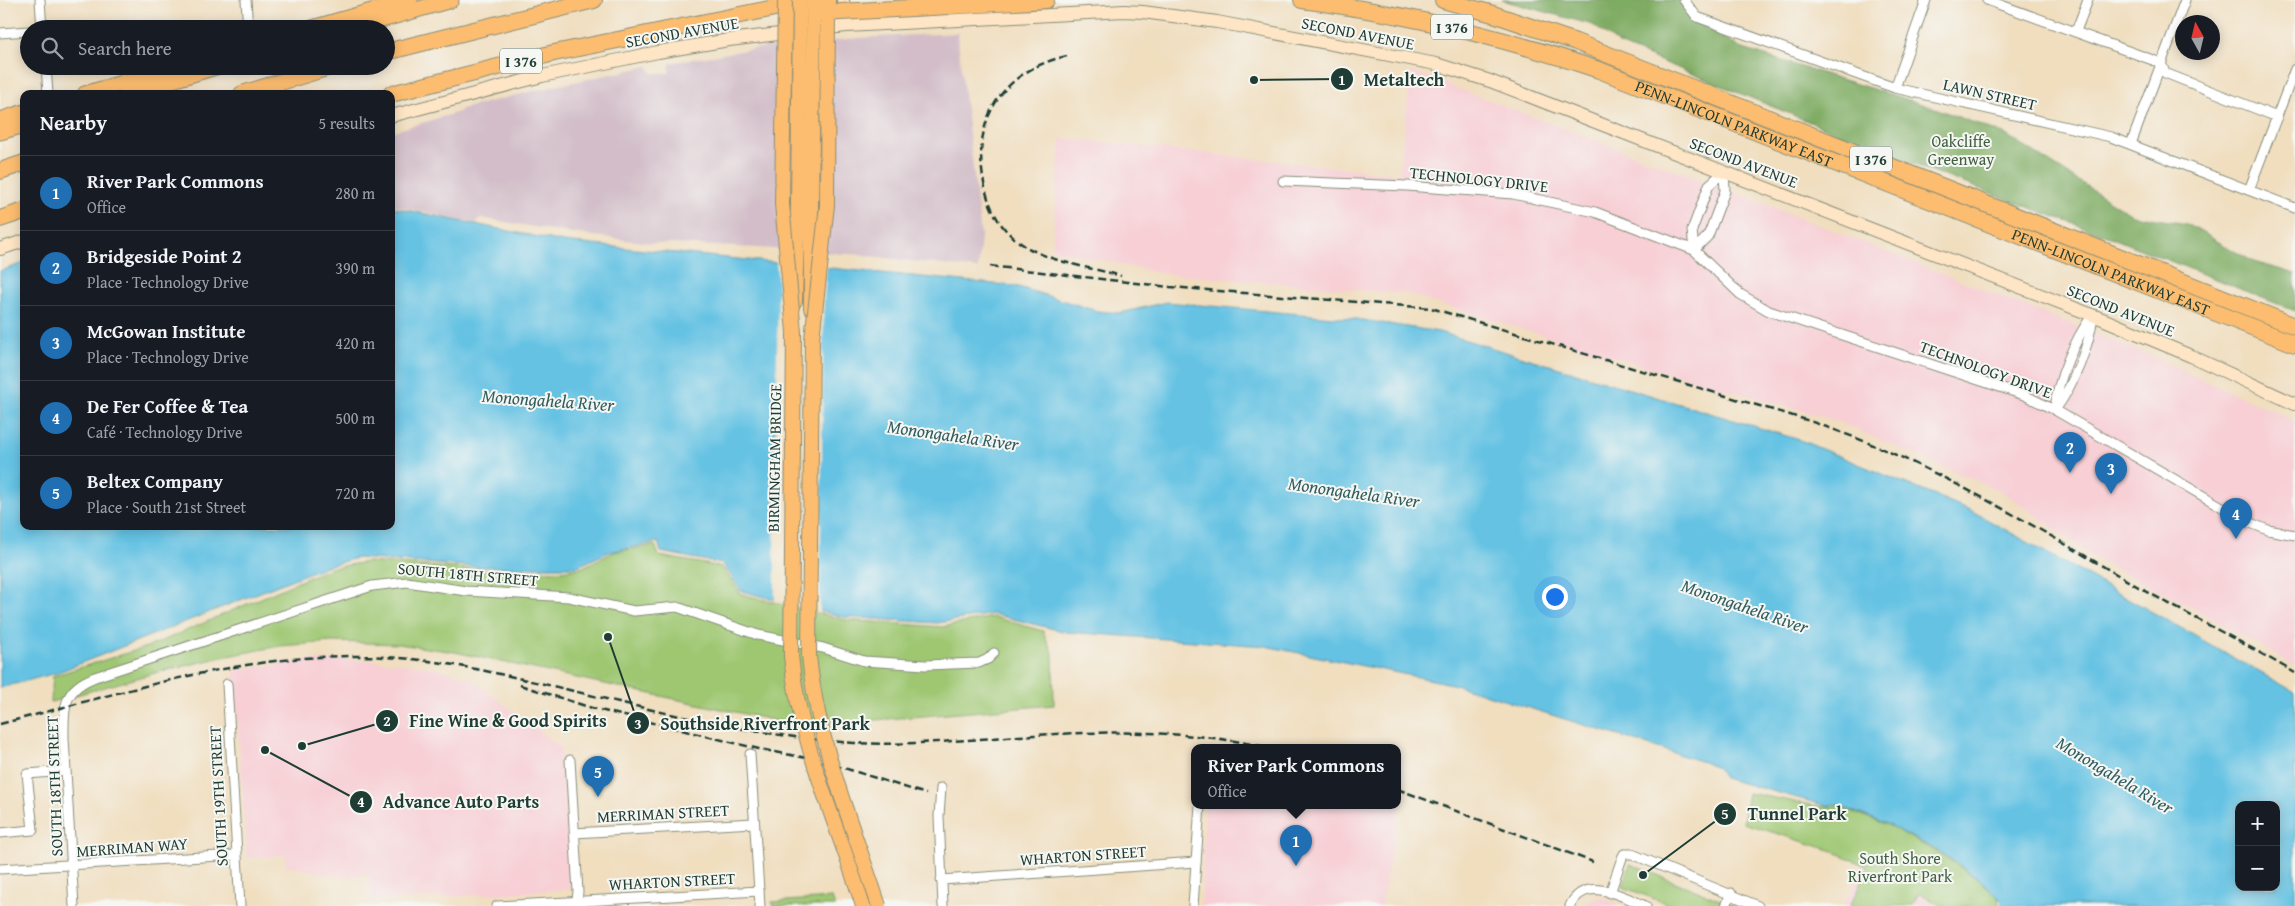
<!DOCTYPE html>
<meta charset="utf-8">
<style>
body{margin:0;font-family:"Gentium Book Plus",serif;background:#20242c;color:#f1f3f6}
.controls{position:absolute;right:15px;bottom:15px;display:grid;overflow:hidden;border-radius:10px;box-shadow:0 2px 12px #0003}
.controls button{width:45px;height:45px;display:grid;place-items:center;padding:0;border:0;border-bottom:1px solid #363941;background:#171b24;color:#f1f3f6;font:25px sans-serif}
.compass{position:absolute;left:2175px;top:15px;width:45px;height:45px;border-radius:50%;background:#171b24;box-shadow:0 2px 12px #0003;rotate:352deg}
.you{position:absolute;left:1554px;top:596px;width:18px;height:18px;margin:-12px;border:4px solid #fff;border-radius:50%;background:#1a73e8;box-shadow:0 0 0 8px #1a73e833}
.badge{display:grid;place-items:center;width:32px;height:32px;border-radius:50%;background:#1f6fb2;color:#fff;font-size:16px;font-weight:700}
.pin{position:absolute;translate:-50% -41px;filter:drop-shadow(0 1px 2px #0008)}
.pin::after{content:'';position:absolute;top:26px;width:18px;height:15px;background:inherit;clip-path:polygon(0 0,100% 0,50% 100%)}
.popup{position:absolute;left:1191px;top:744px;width:210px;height:65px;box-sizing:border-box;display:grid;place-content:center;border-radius:10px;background:#171b24;filter:drop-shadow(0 1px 4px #0005);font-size:16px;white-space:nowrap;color:#9ea1a6}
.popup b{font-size:19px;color:#f1f3f6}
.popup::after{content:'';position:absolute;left:50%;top:100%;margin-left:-10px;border:10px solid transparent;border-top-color:#171b24}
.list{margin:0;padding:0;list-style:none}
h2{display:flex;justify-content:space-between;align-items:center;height:65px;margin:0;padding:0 20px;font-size:21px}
h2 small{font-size:16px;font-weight:400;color:#9ea1a6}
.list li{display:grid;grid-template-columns:32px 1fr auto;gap:15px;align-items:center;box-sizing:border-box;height:75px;padding:0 20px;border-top:1px solid #363941}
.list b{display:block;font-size:19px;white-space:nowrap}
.list p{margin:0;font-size:16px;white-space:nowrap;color:#9ea1a6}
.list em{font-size:16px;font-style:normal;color:#9ea1a6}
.icon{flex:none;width:28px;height:28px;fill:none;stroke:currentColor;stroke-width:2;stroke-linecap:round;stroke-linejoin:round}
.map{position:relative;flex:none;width:2295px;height:906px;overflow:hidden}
.search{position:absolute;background:#171b24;box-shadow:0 2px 12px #0003;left:20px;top:20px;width:375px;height:55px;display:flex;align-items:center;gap:12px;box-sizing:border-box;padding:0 18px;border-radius:28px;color:#9ea1a6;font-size:19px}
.panel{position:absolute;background:#171b24;box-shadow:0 2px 12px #0003;left:20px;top:90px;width:375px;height:440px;border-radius:10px}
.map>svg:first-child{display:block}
</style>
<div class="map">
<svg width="2295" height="906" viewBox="0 0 2295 906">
<rect width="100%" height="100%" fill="#f6f6f2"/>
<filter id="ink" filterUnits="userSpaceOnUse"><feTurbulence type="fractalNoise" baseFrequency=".02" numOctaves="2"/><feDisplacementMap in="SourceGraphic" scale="10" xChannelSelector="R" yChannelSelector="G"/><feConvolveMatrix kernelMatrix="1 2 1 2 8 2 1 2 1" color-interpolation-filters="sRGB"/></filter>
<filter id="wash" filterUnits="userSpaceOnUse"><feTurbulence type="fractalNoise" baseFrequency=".0096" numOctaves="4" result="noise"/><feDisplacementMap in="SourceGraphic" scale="20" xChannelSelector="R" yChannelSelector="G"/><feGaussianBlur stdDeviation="1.12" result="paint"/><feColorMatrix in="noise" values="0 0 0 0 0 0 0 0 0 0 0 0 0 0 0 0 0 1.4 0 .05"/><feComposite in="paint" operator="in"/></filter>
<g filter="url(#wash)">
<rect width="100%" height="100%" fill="#f0debf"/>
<g fill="#f7cfd5">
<polygon points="1411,71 1749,198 2132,348 2295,421 2295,666 2192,607 2100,561 2003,492 1831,419 1644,366 1407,294 1159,273 1052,249 1061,138 1399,174"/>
<polygon points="312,660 369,660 433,667 470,678 560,747 573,889 371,901 369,874 340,877 286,865 285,855 247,858 234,670"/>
<polygon points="1397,797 1401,799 1381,906 1201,906 1205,805 1397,805"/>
<polygon points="1863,866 1942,906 1843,906"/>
<polygon points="1600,897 1624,906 1580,906 1581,904"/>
</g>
<polygon fill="#d2bdc8" points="957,33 981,235 978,269 862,255 758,248 650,243 571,233 481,218 475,223 391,205 391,132 459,112 461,109 533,91 648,66 652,73 669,73 670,63 752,49 858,38"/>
<g fill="#9fc772" stroke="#5f8253">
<polygon points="655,545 659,556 722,567 741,594 846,620 942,627 993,617 1043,631 1053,654 1054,705 864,721 782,722 455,652 398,644 332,642 280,646 218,658 155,673 51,702 53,676 153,645 330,568 367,562 481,570 561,571 581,568 614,552"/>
<polygon points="1748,793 1822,807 1836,806 1888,825 1944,856 1984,884 1998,897 1999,906 1942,906 1919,893 1913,904 1906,906 1850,906 1868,867 1833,851 1743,823"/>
<polygon points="1630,864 1735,906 1673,906 1623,887"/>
<polygon points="832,898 835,906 773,906 772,902"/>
</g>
<polygon fill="#7fac64" stroke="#4f744c" points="1502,0 1678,0 1697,22 1743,49 1935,108 2006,135 2132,215 2187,224 2252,261 2295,274 2295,311 2120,241 1915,165 1619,44 1593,25"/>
<path fill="#65c2e3" stroke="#42808c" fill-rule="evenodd" d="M391,207L563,242L1015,286L1097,311L1121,313L1166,302L1356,319L1439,332L1800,440L1972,511L2295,692V906H2004L1999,897L1985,884L1945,855L1887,824L1834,804L1827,806L1724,778L1716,766L1452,684L1265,646L1066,632L993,614L937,623L844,617L741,591L723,564L661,552L658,542L609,552L576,567H476L357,558L326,566L56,673L0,688V271L24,263V526H391ZM2239,805H2276V887H2239Z"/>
<polygon fill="#f0debf" points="776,262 827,267 824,298 820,613 775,602 775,563 774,561 778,284"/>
</g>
<g filter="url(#ink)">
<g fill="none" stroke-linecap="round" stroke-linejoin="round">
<defs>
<g id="minor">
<polyline points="40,0 42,29"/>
<polyline points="246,0 248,29"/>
<polyline points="1684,0 1697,17 1895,88 2111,137 2295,208"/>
<polyline points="1987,0 2161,63 2165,73 2277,117"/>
<polyline points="2076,31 2088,0"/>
<polyline points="0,33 29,31"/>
<polyline points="46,66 48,94"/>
<polyline points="1895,88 1926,0"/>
<polyline points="2131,144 2185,0"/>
<polyline points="1283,181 1407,186 1513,194 1595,212 1694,250 1740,294 1769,311 2024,395 2055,410 2248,522 2268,530 2295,535"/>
<polyline points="2249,190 2295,69"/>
<polyline points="1694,250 1692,230 1709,185 1724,172"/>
<polyline points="1694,250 1708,236 1725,191 1724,172"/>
<path d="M2055,409C2057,380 2075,339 2092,316"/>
<path d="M2055,410C2073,386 2090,345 2093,315"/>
<polyline points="227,684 240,906"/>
<polyline points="750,754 760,906"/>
<polyline points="570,760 578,892 576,906"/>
<polyline points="941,788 939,816 943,906"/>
<polyline points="0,833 33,830 27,774 66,771"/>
<polyline points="574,833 754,823"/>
<polyline points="0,869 236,855"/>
<polyline points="941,880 1196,862"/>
<polyline points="1610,893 1622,858 1624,854 1632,854 1758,906"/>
<path d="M74,906L64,738C64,707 63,689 95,677L372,586L407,582L466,591L569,597L634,611L677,607L758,635L823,648L864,661L925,665L979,663L988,659L994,653"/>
<polyline points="497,906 759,891"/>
<polyline points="1193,906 1200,805"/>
<path d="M1570,906C1585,874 1623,897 1646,906"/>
<polyline points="1726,906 1731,893"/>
</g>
<g id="secondary">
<polyline points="843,0 845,21"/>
<polyline points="391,116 542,76 658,52 729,40 846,26 1124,11 1143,12 1217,22 1436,64 1490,81 2105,320 2191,356 2295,404"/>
<polyline points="0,249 24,241"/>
</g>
<g id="primary">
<polyline points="795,301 798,204"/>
<polyline points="811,308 811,204"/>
</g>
<g id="trunk">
<polyline points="309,29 410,0"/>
<polyline points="350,29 451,0"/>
<polyline points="85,94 179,66"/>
<polyline points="126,94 219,66"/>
<polyline points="0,120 24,112"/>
<polyline points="0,132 24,125"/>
</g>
<g id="motorway">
<path id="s1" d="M1302,0C1403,13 1502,37 1599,70L2295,344"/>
<polyline points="1443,0 1493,14 1576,42 2295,326"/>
<polyline points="949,6 1046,0"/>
<polyline points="386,52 594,0"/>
<polyline points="242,94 333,66"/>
<polyline points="391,94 554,53 799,3"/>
<polyline points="0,171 24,163"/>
<polyline points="0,219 24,211"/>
</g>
</defs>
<use href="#minor" stroke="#888e7a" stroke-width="11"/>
<use href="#secondary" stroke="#888e7a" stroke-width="14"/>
<use href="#primary" stroke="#888e7a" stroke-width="16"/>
<use href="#trunk" stroke="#888e7a" stroke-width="17"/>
<use href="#motorway" stroke="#888e7a" stroke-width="18"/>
<use href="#minor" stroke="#fff" stroke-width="9"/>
<use href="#secondary" stroke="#fee5c5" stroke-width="12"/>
<use href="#primary" stroke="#fcbd6f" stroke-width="14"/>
<use href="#trunk" stroke="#fcbd6f" stroke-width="15"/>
<use href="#motorway" stroke="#fcbd6f" stroke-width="16"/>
<g stroke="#1f3d34" stroke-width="2.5" stroke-dasharray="8 4" stroke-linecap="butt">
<path d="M1067,56C1003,70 971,119 984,183C988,204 997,224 1014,238C1042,262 1087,266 1121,276"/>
<path d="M990,266L1170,287L1431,308L1800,418C1920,456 2027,522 2135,585C2188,615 2243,642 2295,673"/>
<polyline points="520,685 592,708 759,749 822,761 926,794"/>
<path d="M0,724C126,692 254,649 386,657C444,660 500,674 557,687C656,711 752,736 854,743C914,746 974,739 1034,735C1110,731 1191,730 1265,747"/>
<polyline points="1397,789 1593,862"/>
</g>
<defs>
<g id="primary-bridge">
<path d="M785,0L782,204L794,332L791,656C799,743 837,823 863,906"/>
<path d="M828,0L827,205L812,339L809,655C817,742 852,824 879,906"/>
<polyline points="798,204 800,0"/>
<polyline points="811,204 814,0"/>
</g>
<polyline id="motorway-bridge" points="822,13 949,6"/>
</defs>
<use href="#primary-bridge" stroke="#888e7a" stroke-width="16" stroke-linecap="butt"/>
<use href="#motorway-bridge" stroke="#888e7a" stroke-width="18" stroke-linecap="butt"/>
<use href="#primary-bridge" stroke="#fcbd6f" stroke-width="14"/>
<use href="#motorway-bridge" stroke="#fcbd6f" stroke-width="16"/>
</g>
</g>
<g text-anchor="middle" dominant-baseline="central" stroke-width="4" stroke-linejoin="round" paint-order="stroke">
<g fill="#f6f6f2" stroke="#60746d" stroke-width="1">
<rect x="1431" y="14.5" width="42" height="25" rx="4"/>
<rect x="500" y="48.5" width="42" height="25" rx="4"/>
<rect x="1850" y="146.5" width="42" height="25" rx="4"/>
</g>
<g font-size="15" font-weight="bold" fill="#1f3d34">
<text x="1452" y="27">I 376</text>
<text x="521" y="61">I 376</text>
<text x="1871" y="159">I 376</text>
</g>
<g font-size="16" fill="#1f3d34" stroke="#f6f6f2">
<text transform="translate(682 32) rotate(-10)">SECOND AVENUE</text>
<text transform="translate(1358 33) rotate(11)">SECOND AVENUE</text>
<text transform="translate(1990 94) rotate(13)">LAWN STREET</text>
<text stroke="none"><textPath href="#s1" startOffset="451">PENN-LINCOLN PARKWAY EAST</textPath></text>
<text transform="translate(1744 162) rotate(21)">SECOND AVENUE</text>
<text transform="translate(1479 179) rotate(6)">TECHNOLOGY DRIVE</text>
<text stroke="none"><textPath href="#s1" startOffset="856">PENN-LINCOLN PARKWAY EAST</textPath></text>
<text transform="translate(2121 310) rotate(22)">SECOND AVENUE</text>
<text transform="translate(1986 369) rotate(20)">TECHNOLOGY DRIVE</text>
<text transform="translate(774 458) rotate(-89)">BIRMINGHAM BRIDGE</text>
<text transform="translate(468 574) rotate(5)">SOUTH 18TH STREET</text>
<text transform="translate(54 786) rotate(-92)">SOUTH 18TH STREET</text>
<text transform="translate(218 796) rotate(-93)">SOUTH 19TH STREET</text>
<text transform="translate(663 813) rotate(-3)">MERRIMAN STREET</text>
<text transform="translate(132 847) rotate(-4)">MERRIMAN WAY</text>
<text transform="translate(1083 855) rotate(-4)">WHARTON STREET</text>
<text transform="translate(672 881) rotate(-3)">WHARTON STREET</text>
</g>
<g font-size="16" fill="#3f6044" stroke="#f6f6f2">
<text x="1961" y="141">Oakcliffe<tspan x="1961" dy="18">Greenway</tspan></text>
<text x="1900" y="858">South Shore<tspan x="1900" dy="18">Riverfront Park</tspan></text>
</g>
<g font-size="18" font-style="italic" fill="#305e60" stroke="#f6f6f2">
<text transform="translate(548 400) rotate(4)">Monongahela River</text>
<text transform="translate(953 435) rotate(8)">Monongahela River</text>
<text transform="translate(1354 492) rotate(8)">Monongahela River</text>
<text transform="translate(1745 606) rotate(19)">Monongahela River</text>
<text transform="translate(2115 775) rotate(31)">Monongahela River</text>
</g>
</g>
<path fill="none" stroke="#1f3d34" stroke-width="2" d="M1254 80L1342 79M302 746L387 721M608 637L638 723M265 750L361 802M1643 875L1725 814"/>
<g fill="#1f3d34" stroke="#f6f6f2" stroke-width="2">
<circle cx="1254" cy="80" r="5"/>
<circle cx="302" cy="746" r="5"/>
<circle cx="608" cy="637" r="5"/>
<circle cx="265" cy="750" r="5"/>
<circle cx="1643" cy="875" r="5"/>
<circle cx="1342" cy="79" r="12"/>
<circle cx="387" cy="721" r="12"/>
<circle cx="638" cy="723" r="12"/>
<circle cx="361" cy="802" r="12"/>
<circle cx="1725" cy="814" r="12"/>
</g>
<g font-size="15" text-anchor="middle" font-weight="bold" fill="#fff">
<text x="1342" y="85">1</text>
<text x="387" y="726">2</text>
<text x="638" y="729">3</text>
<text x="361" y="807">4</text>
<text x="1725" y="819">5</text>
</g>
<g font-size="18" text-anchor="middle" font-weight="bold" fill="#1f3d34" stroke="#f6f6f2" stroke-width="4" stroke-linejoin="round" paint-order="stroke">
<text x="1404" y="86">Metaltech</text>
<text x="508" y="727">Fine Wine &amp; Good Spirits</text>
<text x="765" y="730">Southside Riverfront Park</text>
<text x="461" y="808">Advance Auto Parts</text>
<text x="1797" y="820">Tunnel Park</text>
</g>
</svg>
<div class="controls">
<button>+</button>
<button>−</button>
</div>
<svg class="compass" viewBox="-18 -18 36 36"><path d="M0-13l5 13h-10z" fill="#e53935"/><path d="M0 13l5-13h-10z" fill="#9ea1a6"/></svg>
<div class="you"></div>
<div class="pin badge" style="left:1296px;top:866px">1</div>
<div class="popup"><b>River Park Commons</b>Office</div>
<div class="pin badge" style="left:2070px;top:473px">2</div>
<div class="pin badge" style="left:2111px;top:494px">3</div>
<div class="pin badge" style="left:2236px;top:539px">4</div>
<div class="pin badge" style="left:598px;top:797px">5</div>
<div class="search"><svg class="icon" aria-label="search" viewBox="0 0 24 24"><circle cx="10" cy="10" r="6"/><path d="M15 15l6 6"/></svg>Search here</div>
<section class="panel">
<h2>Nearby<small>5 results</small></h2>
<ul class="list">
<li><span class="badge">1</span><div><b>River Park Commons</b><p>Office</p></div><em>280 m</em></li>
<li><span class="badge">2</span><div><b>Bridgeside Point 2</b><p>Place · Technology Drive</p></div><em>390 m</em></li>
<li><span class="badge">3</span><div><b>McGowan Institute</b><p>Place · Technology Drive</p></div><em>420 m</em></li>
<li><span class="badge">4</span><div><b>De Fer Coffee &amp; Tea</b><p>Café · Technology Drive</p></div><em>500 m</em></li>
<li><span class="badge">5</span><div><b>Beltex Company</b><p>Place · South 21st Street</p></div><em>720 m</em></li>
</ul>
</section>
</div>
